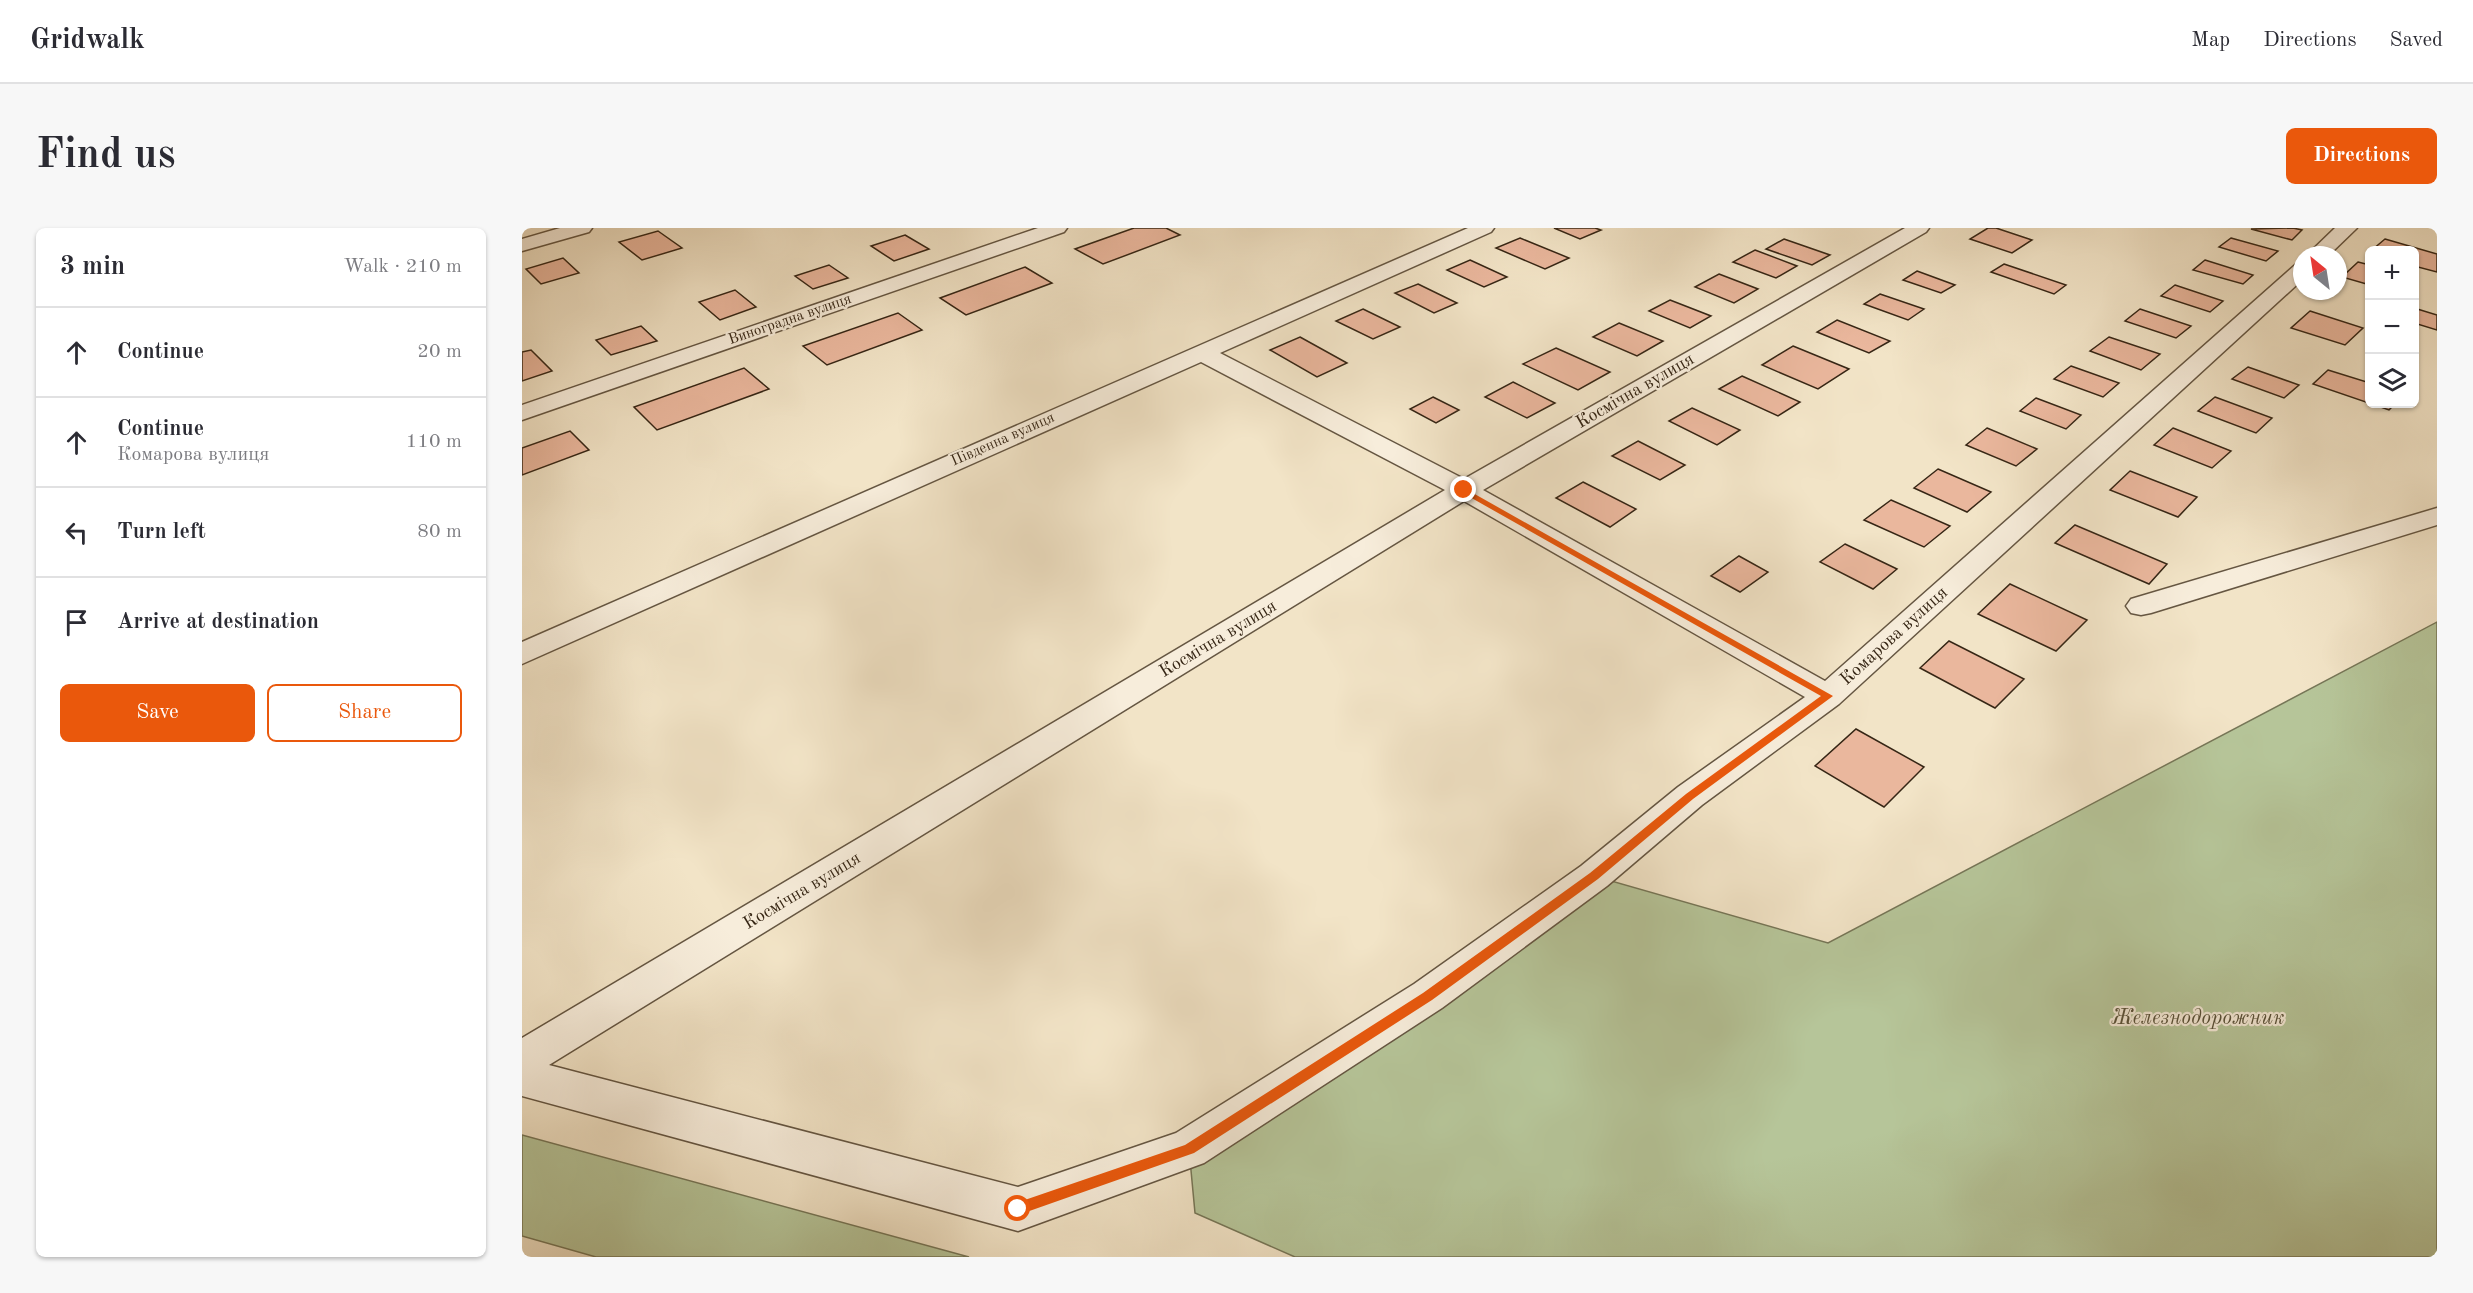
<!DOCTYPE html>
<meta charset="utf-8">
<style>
body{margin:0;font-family:"Old Standard TT",serif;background:#f7f7f7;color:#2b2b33}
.controls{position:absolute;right:18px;top:18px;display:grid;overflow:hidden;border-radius:9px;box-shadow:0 2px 4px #0004}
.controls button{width:54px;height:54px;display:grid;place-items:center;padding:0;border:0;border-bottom:2px solid #e1e1e2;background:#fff;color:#2b2b33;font:30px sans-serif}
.compass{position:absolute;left:1771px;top:18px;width:54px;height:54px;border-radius:50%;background:#fff;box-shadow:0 2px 4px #0004;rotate:330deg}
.stop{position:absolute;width:18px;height:18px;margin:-14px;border:4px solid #ea580c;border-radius:50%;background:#fff}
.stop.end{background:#ea580c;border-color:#fff;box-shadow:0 2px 6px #0008}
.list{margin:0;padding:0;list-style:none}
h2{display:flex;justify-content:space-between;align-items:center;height:78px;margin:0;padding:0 24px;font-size:26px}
h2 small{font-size:20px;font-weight:400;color:#7c7c81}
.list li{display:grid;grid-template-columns:39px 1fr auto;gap:18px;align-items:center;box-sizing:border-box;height:90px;padding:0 24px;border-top:2px solid #e1e1e2}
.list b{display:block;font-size:22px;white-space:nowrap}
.list p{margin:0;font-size:20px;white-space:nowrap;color:#7c7c81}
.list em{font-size:20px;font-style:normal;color:#7c7c81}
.actions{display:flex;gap:12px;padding:18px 24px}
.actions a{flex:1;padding:14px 0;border:2px solid #ea580c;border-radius:9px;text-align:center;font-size:21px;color:#ea580c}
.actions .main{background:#ea580c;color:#fff}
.icon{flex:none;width:33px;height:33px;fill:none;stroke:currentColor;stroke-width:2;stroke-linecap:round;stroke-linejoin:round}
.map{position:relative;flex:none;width:1915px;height:1029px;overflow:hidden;border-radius:9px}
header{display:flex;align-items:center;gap:36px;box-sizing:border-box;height:84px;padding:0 30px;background:#fff;border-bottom:2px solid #e1e1e2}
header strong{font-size:28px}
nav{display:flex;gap:33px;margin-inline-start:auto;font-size:21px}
.intro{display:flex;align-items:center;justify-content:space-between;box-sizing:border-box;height:144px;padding:0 36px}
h1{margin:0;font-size:42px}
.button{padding:15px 27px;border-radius:9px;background:#ea580c;color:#fff;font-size:21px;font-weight:700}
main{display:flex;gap:36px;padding:0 36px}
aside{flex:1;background:#fff;border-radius:9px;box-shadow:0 2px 4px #0004}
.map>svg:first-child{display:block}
</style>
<header>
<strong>Gridwalk</strong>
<nav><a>Map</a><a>Directions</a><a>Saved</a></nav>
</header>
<div class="intro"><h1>Find us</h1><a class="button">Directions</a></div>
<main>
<aside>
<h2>3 min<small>Walk · 210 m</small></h2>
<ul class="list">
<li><svg class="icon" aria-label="ahead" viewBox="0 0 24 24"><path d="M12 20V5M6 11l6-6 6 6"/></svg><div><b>Continue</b></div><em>20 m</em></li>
<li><svg class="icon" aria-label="ahead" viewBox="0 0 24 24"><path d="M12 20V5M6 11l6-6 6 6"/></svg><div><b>Continue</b><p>Комарова вулиця</p></div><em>110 m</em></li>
<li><svg class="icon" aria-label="left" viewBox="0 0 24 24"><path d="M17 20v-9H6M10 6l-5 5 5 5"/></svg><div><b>Turn left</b></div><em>80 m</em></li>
<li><svg class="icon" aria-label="arrive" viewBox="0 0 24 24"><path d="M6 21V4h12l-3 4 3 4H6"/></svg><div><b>Arrive at destination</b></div></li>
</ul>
<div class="actions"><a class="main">Save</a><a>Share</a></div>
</aside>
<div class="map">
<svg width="1915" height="1029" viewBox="0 0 1915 1029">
<rect width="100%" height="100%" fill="#f2e4c7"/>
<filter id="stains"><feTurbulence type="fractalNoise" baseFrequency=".00333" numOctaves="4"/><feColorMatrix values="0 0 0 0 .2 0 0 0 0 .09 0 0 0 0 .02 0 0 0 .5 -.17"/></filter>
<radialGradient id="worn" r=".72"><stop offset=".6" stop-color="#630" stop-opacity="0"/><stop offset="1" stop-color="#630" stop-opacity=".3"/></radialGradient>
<g fill="#b6c599" stroke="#767657" stroke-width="1.5">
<polygon points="1915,394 1915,1029 773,1029 673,985 667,921 1072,648 1306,715"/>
<polygon points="0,907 447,1029 74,1029 0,1008"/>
</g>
<g fill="#eab79d" stroke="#362615" stroke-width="1.5">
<polygon points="612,0 644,0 658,7 581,36 553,21"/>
<polygon points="1032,0 1073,0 1079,2 1058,11"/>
<polygon points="1466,0 1474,0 1510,12 1490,25 1448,11"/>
<polygon points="1771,0 1780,2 1770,12 1729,1"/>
<polygon points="136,3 160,20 120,32 97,14"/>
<polygon points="383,7 407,21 372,33 349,18"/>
<polygon points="998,10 1047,30 1023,41 974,20"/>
<polygon points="1709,10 1756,23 1744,33 1697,19"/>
<polygon points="1262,11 1308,27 1290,37 1244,21"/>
<polygon points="1863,11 1915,26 1915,44 1892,38 1892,22 1850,22"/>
<polygon points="1233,22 1275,38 1254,50 1211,34"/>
<polygon points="41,30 57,45 19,56 4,41"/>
<polygon points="948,32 985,49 962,59 925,42"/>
<polygon points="1683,32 1731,47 1721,56 1671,42"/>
<polygon points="1836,34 1848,37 1848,57 1820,49"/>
<polygon points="1482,36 1544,57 1532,66 1469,44"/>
<polygon points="307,37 326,50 291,61 273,48"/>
<polygon points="503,39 530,55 444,87 418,70"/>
<polygon points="1395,43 1433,57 1419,65 1381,52"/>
<polygon points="1197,46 1236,61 1212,75 1173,59"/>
<polygon points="896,56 935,75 912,85 873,65"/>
<polygon points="1653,57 1701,73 1688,84 1639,68"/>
<polygon points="213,62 234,79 198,92 177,74"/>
<polygon points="1358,66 1402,81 1386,92 1342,76"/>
<polygon points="1148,72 1189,88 1168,100 1127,83"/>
<polygon points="1892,80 1915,87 1915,102 1892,95"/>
<polygon points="841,81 878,99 851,111 814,93"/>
<polygon points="1618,81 1669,98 1654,110 1603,93"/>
<polygon points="1788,83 1841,100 1823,117 1769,100"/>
<polygon points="376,85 400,102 305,137 281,118"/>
<polygon points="1315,92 1368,113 1347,125 1295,104"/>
<polygon points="1097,95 1141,113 1115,128 1071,109"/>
<polygon points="119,98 135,113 89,127 74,112"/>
<polygon points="778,109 825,135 795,149 748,122"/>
<polygon points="1587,109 1638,126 1619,142 1568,123"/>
<polygon points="1271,118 1327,141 1296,161 1240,137"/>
<polygon points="1034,120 1088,144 1056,162 1001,136"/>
<polygon points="9,122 30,143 0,153 0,124"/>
<polygon points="1549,138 1597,155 1581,169 1532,151"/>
<polygon points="1726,139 1777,157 1762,170 1710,151"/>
<polygon points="222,140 247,161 135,202 112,179"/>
<polygon points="1806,142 1848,155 1848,176 1873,176 1867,182 1791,156"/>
<polygon points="1220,148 1278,174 1256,188 1197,161"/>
<polygon points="991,154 1033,175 1005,190 963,169"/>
<polygon points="911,169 937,182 914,195 888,181"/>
<polygon points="1693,169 1750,190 1734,205 1676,183"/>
<polygon points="1514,170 1559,187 1544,201 1498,183"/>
<polygon points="1170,180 1218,202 1195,217 1147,193"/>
<polygon points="1465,200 1515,221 1494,238 1444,217"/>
<polygon points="1651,200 1709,223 1690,240 1632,217"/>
<polygon points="48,203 67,222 0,247 0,220"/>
<polygon points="1116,213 1163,237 1138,252 1090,228"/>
<polygon points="1416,241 1469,264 1445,284 1392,260"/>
<polygon points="1608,243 1675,269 1656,289 1588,262"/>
<polygon points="1061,254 1114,281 1088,299 1034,270"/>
<polygon points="1369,272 1428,298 1402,319 1342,292"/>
<polygon points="1553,297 1645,336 1627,356 1533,315"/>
<polygon points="1323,316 1375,341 1351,361 1298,334"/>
<polygon points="1217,328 1246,344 1218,364 1189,348"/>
<polygon points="1488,356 1565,392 1534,423 1456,386"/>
<polygon points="1427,413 1502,451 1473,480 1398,440"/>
<polygon points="1334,501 1402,539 1362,579 1293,538"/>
</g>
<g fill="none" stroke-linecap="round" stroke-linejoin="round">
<defs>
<g id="minor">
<polygon points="38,0 70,0 67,4 0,23 0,11"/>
<polygon points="516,0 545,0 542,4 0,192 0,177"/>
<path d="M946,0H972L969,4L698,125L942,251L1383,0H1407L1404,4L961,262L1303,453L1773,37L1780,35V52L1317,476L1180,577L1085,658L920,780L682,935L496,1003L0,868V810L923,262L679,134L0,436V414ZM942,273L1283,469L1156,559L1059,638L892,756L654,905L496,959L27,837Z"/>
<polygon points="1813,0 1835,0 1807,27 1785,27"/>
<polygon points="1915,280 1915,297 1629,385 1619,387 1609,385 1604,378 1609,371"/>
</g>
</defs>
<use href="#minor" stroke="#655642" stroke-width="3"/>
<use href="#minor" fill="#f7eddb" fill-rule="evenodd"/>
</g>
<polygon fill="#ea580c" points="942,260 1311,468 1171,571 1076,651 910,772 672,925 496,987 491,985 490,981 491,976 663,917 901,765 1068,645 1164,566 1299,468 939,264 938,262"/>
<g text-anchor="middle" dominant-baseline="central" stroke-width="4.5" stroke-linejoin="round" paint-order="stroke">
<g font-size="15" fill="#362615" stroke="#f7eddb">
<text transform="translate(268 92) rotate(-19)">Виноградна вулиця</text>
<text transform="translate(481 212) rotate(-24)">Південна вулиця</text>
</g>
<g font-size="18" fill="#362615" stroke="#f7eddb">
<text transform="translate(1113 163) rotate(-30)">Космічна вулиця</text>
<text transform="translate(1372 408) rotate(-42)">Комарова вулиця</text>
<text transform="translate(696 411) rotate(-31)">Космічна вулиця</text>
<text transform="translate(280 663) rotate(-31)">Космічна вулиця</text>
</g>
<g font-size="21" font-style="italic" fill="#564e36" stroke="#f7eddb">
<text x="1676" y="790">Железнодорожник</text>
</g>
</g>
<rect width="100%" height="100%" filter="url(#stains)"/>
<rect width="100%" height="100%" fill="url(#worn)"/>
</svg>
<div class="controls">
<button>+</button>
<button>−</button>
<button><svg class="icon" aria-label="layers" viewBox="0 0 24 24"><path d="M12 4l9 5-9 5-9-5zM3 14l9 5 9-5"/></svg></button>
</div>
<svg class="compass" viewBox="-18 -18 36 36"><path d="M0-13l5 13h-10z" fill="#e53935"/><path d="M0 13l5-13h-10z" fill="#7c7c81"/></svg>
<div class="stop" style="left:496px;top:981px"></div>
<div class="stop end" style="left:942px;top:262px"></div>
</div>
</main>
